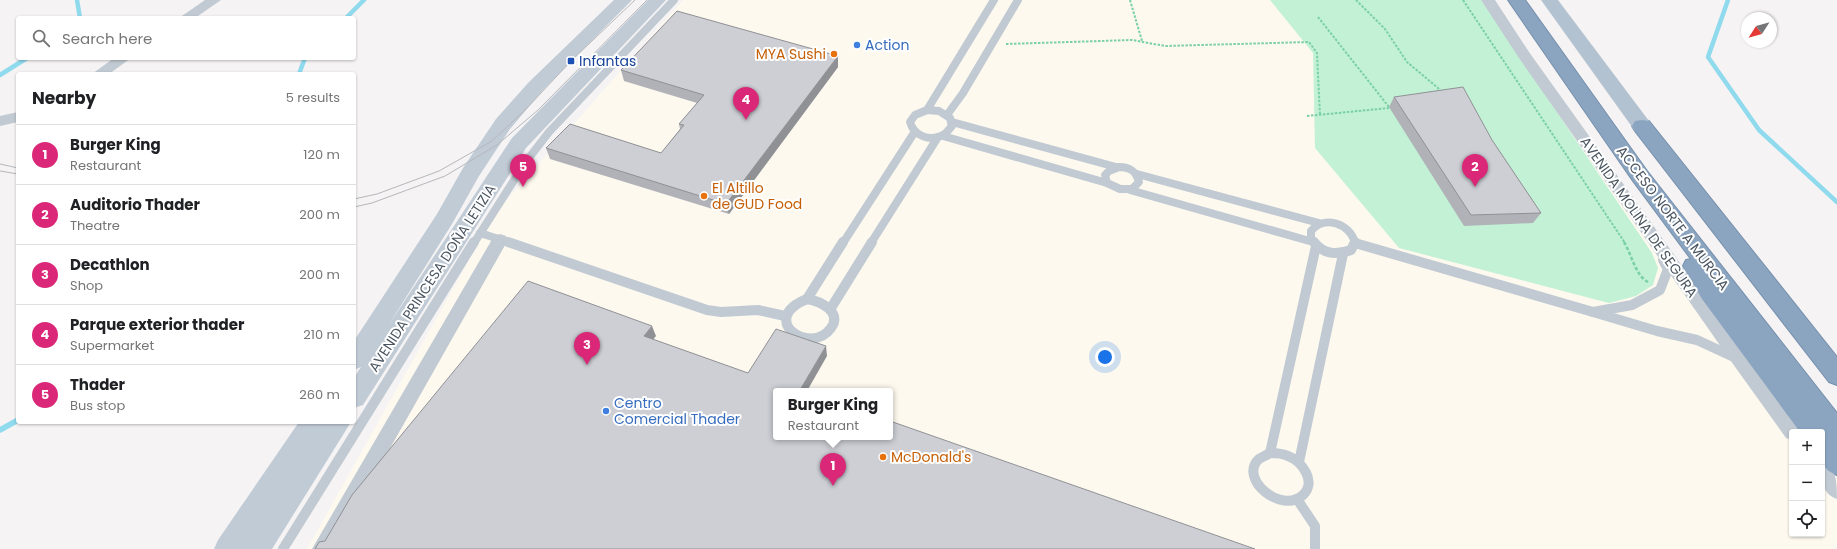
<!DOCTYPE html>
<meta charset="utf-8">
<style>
body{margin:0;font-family:Poppins,sans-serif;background:#f2f2f2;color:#202124}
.controls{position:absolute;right:12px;bottom:12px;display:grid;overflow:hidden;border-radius:4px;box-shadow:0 1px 3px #0004}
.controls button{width:36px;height:36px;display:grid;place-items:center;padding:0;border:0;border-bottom:1px solid #e0e0e0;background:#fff;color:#202124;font:20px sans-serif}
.compass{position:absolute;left:1741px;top:12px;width:36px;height:36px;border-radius:50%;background:#fff;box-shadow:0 1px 3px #0004;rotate:234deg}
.you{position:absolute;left:1105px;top:357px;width:14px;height:14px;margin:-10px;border:3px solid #fff;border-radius:50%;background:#1a73e8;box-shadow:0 0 0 6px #1a73e833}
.badge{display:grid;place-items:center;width:26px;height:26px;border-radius:50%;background:#db2777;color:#fff;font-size:13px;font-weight:700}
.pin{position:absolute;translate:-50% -33px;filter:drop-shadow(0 1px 2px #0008)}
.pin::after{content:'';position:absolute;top:21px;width:14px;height:12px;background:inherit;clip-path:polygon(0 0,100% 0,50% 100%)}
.popup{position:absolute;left:773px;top:388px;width:120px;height:52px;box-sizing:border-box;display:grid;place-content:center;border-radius:4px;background:#fff;filter:drop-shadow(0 1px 3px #0005);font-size:13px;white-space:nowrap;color:#757577}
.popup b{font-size:15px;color:#202124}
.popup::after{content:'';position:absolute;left:50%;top:100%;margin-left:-8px;border:8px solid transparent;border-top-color:#fff}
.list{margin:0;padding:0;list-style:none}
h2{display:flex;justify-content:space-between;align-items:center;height:52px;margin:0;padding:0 16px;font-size:17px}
h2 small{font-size:13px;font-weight:400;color:#757577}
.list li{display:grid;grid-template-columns:26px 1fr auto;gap:12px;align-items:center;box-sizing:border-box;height:60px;padding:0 16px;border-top:1px solid #e0e0e0}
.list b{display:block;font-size:15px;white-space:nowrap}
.list p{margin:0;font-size:13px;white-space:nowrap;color:#757577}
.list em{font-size:13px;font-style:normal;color:#757577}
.icon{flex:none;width:22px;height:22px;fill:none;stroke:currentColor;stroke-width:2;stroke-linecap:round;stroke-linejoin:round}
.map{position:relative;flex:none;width:1837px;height:549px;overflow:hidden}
.search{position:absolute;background:#fff;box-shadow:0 1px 3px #0004;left:16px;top:16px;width:340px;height:44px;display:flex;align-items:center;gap:10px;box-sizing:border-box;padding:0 14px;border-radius:4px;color:#757577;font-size:15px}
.panel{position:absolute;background:#fff;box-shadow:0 1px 3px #0004;left:16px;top:72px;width:340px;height:352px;border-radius:4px}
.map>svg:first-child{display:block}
</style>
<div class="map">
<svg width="1837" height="549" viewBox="0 0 1837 549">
<rect width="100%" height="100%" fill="#f5f3f3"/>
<path fill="#fdf9ef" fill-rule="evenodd" d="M683,0H1493L1792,432V534H1822V459L1837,479V549H307L496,212ZM776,391H890V437H776Z"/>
<polygon fill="#c3f1d5" points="1270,0 1481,0 1652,253 1658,268 1653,285 1636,296 1609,303 1399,248 1315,148 1313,53"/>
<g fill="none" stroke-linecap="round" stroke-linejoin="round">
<g stroke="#90daee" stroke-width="4.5">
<polyline points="77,0 80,18"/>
<polyline points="1728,0 1708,57 1759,130 1837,202"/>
<polyline points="346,18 364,0"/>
<polyline points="299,74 305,58"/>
<polyline points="0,75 27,58"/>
</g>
<polyline stroke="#90daee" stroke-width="5.5" points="0,430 18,420"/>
<defs>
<g id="highway">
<path d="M1508,0H1525L1647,171L1837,413V475C1816,468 1822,451 1822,432H1800L1702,299L1683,266L1686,260L1691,259L1633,181Z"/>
<polygon points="1642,120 1649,121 1837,357 1837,385 1829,382 1635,131 1632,126 1635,121"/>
</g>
</defs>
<use href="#highway" stroke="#7690ad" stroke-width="2"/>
<g stroke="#7ad0a6" stroke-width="2" stroke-dasharray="2.5 1.5" stroke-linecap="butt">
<polyline points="1130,0 1142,41"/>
<polyline points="1356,0 1385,29 1407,62 1438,88 1441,93"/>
<polyline points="1463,0 1625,243"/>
<polyline points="1318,17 1389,107"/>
<polyline points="1006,44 1132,40 1165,46 1309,42 1317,53 1320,115"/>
<polyline points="1307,116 1389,108"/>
</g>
<path stroke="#7ad0a6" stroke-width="2.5" stroke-dasharray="3.5 2" stroke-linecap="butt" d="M1624,242C1632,255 1635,275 1648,282"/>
<g stroke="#c1cad2" stroke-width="8">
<polyline points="927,110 994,0"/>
<path d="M927,110L939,111L950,118L952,126C949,129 947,133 943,135C930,142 914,136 910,122L915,115Z"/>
<polyline points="947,115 963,93 1018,0"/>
<polyline points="952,122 1116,167"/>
<polyline points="943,136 1107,183"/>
<path d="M1119,167C1130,167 1136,171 1139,182L1132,189H1120L1107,183L1105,175L1109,171Z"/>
<polyline points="1137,174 1319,223"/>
<polyline points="1130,190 1313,242"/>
<polyline points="480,233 511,243"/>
<polyline points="474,243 525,163 549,132 674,0"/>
<polyline points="843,243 914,133"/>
<polyline points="871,243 938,137"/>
<path d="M1314,243L1311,238V231C1324,215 1350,223 1355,243"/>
</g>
<g stroke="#c1cad2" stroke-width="10">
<polyline points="508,242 707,310 721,312 758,310 785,316"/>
<path d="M1314,242C1324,255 1337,255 1351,250L1355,242"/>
<polyline points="1355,243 1593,312"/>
<polyline points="1663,260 1668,269 1660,290 1632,305 1593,312 1657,331 1697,340 1736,358"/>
<polyline points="807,299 843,242"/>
<path d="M807,299C820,301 843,312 831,328C810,357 757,319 807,299Z"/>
<polyline points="831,308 872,242"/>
<polyline points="1270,453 1316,246"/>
<path d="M1270,453C1276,453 1282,453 1288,456C1302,461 1317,482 1303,495C1281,515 1238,478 1259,459C1262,457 1267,455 1270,453Z"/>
<polyline points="1299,462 1343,254"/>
<polyline points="1297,499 1315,526 1315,549"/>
<polyline points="283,549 474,242"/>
</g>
<g fill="#c1cad2" fill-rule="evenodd">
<polygon points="205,0 221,0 195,18 179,18"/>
<polygon points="1481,0 1495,0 1529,52 1745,354 1800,426 1803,432 1792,432 1792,440 1786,438 1733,364 1519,58"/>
<polygon points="114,58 131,58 109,74 92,74"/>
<polygon points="18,112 18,122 0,126 0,116"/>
<polygon points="500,234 506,236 508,240 333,549 312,549 494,236"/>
<path d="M1822,461C1837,468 1837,483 1837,499C1820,493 1822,477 1822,461Z"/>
</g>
<g fill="#c1cbd6" fill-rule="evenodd">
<polygon points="614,0 632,0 543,90 510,129 479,176 452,224 388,326 512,138 648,0 666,0 526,148 363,405 354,408 354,378 361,367 354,370 354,341 437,214 463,168 496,119 529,82"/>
<polygon points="299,422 351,422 272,549 214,549 218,540"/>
</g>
<polygon fill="#b3c2d1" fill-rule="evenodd" points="1541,0 1558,0 1649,121 1652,126 1649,131 1642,132 1635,131"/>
<use href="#highway" fill="#8ba5c1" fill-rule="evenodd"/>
<g stroke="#b5b8bd" stroke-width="1">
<polyline points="0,164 18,168"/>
<polyline points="0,171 18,174"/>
<polyline points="354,199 377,194 439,171 492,141 527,108 571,61 635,0"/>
<polyline points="354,207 372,203 445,176 497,145 538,110 647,0"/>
</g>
</g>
<g fill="#b0b2b7">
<polygon points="838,67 729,214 550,159 546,148 661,153 680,129 679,124 697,103 624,81 621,70"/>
<polygon points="1394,97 1492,140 1541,213 1533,223 1464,226 1389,107"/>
</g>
<g fill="#909195">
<polygon points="838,56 838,67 729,214 726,204"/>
<polygon points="652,326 656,336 648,346 644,336"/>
<polygon points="826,346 827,356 807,391 801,391 800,390"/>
</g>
<g fill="#cdcfd5" stroke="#909195">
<polygon points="677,11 838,56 726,204 546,148 570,124 661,153 684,125 679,124 704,95 621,70"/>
<polygon points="1463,87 1492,140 1541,213 1471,215 1394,97"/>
<polygon points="528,281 652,326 644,336 748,373 776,329 826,346 800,390 803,391 776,391 776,437 890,437 890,421 1255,549 315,549 319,542 325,541 352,495"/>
</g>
<g fill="#3f7fe0" stroke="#fff" stroke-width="1.5">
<circle cx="857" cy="45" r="4"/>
<circle cx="606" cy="411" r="4"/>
</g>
<g fill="#e8710a" stroke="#fff" stroke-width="1.5">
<circle cx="834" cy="54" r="4"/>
<circle cx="704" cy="196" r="4"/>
<circle cx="883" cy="457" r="4"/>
</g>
<rect fill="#1a4fb4" stroke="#fff" stroke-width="1.5" x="567" y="57" width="8" height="8" rx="2"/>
<g text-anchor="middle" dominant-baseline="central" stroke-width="4" stroke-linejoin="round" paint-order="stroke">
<g font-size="14" fill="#366cbe" stroke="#fff" text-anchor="start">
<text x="865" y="45">Action</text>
<text x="614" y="403">Centro<tspan x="614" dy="16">Comercial Thader</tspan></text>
</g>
<g font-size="14" fill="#c56008" stroke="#fff" text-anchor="start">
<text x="826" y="54" text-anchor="end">MYA Sushi</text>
<text x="712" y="188">El Altillo<tspan x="712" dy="16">de GUD Food</tspan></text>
<text x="891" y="457">McDonald's</text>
</g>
<g font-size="14" fill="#164399" stroke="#fff" text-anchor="start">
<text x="579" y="61">Infantas</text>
</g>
<g font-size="14" fill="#4a5661" stroke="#fff">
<text transform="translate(1639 217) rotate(55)">AVENIDA MOLINA DE SEGURA</text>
<text transform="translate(1673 218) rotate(53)">ACCESO NORTE A MURCIA</text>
<text transform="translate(432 278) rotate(-57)">AVENIDA PRINCESA DOÑA LETIZIA</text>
</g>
</g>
</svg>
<div class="controls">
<button>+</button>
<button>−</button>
<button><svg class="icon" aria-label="locate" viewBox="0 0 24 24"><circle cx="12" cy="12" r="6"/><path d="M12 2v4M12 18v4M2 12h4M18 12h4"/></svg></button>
</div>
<svg class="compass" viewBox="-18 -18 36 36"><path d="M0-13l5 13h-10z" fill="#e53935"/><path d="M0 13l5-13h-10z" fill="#757577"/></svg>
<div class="you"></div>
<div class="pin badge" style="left:833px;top:486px">1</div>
<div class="popup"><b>Burger King</b>Restaurant</div>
<div class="pin badge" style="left:1475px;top:187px">2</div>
<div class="pin badge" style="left:587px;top:365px">3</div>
<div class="pin badge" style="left:746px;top:120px">4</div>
<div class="pin badge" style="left:523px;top:187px">5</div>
<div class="search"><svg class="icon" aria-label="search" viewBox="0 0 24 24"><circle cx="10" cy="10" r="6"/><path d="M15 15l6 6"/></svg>Search here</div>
<section class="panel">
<h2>Nearby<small>5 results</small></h2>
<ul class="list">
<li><span class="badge">1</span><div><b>Burger King</b><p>Restaurant</p></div><em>120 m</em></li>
<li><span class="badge">2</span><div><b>Auditorio Thader</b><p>Theatre</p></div><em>200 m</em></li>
<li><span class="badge">3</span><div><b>Decathlon</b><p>Shop</p></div><em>200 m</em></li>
<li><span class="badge">4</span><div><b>Parque exterior thader</b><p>Supermarket</p></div><em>210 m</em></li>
<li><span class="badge">5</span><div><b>Thader</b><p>Bus stop</p></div><em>260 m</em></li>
</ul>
</section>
</div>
